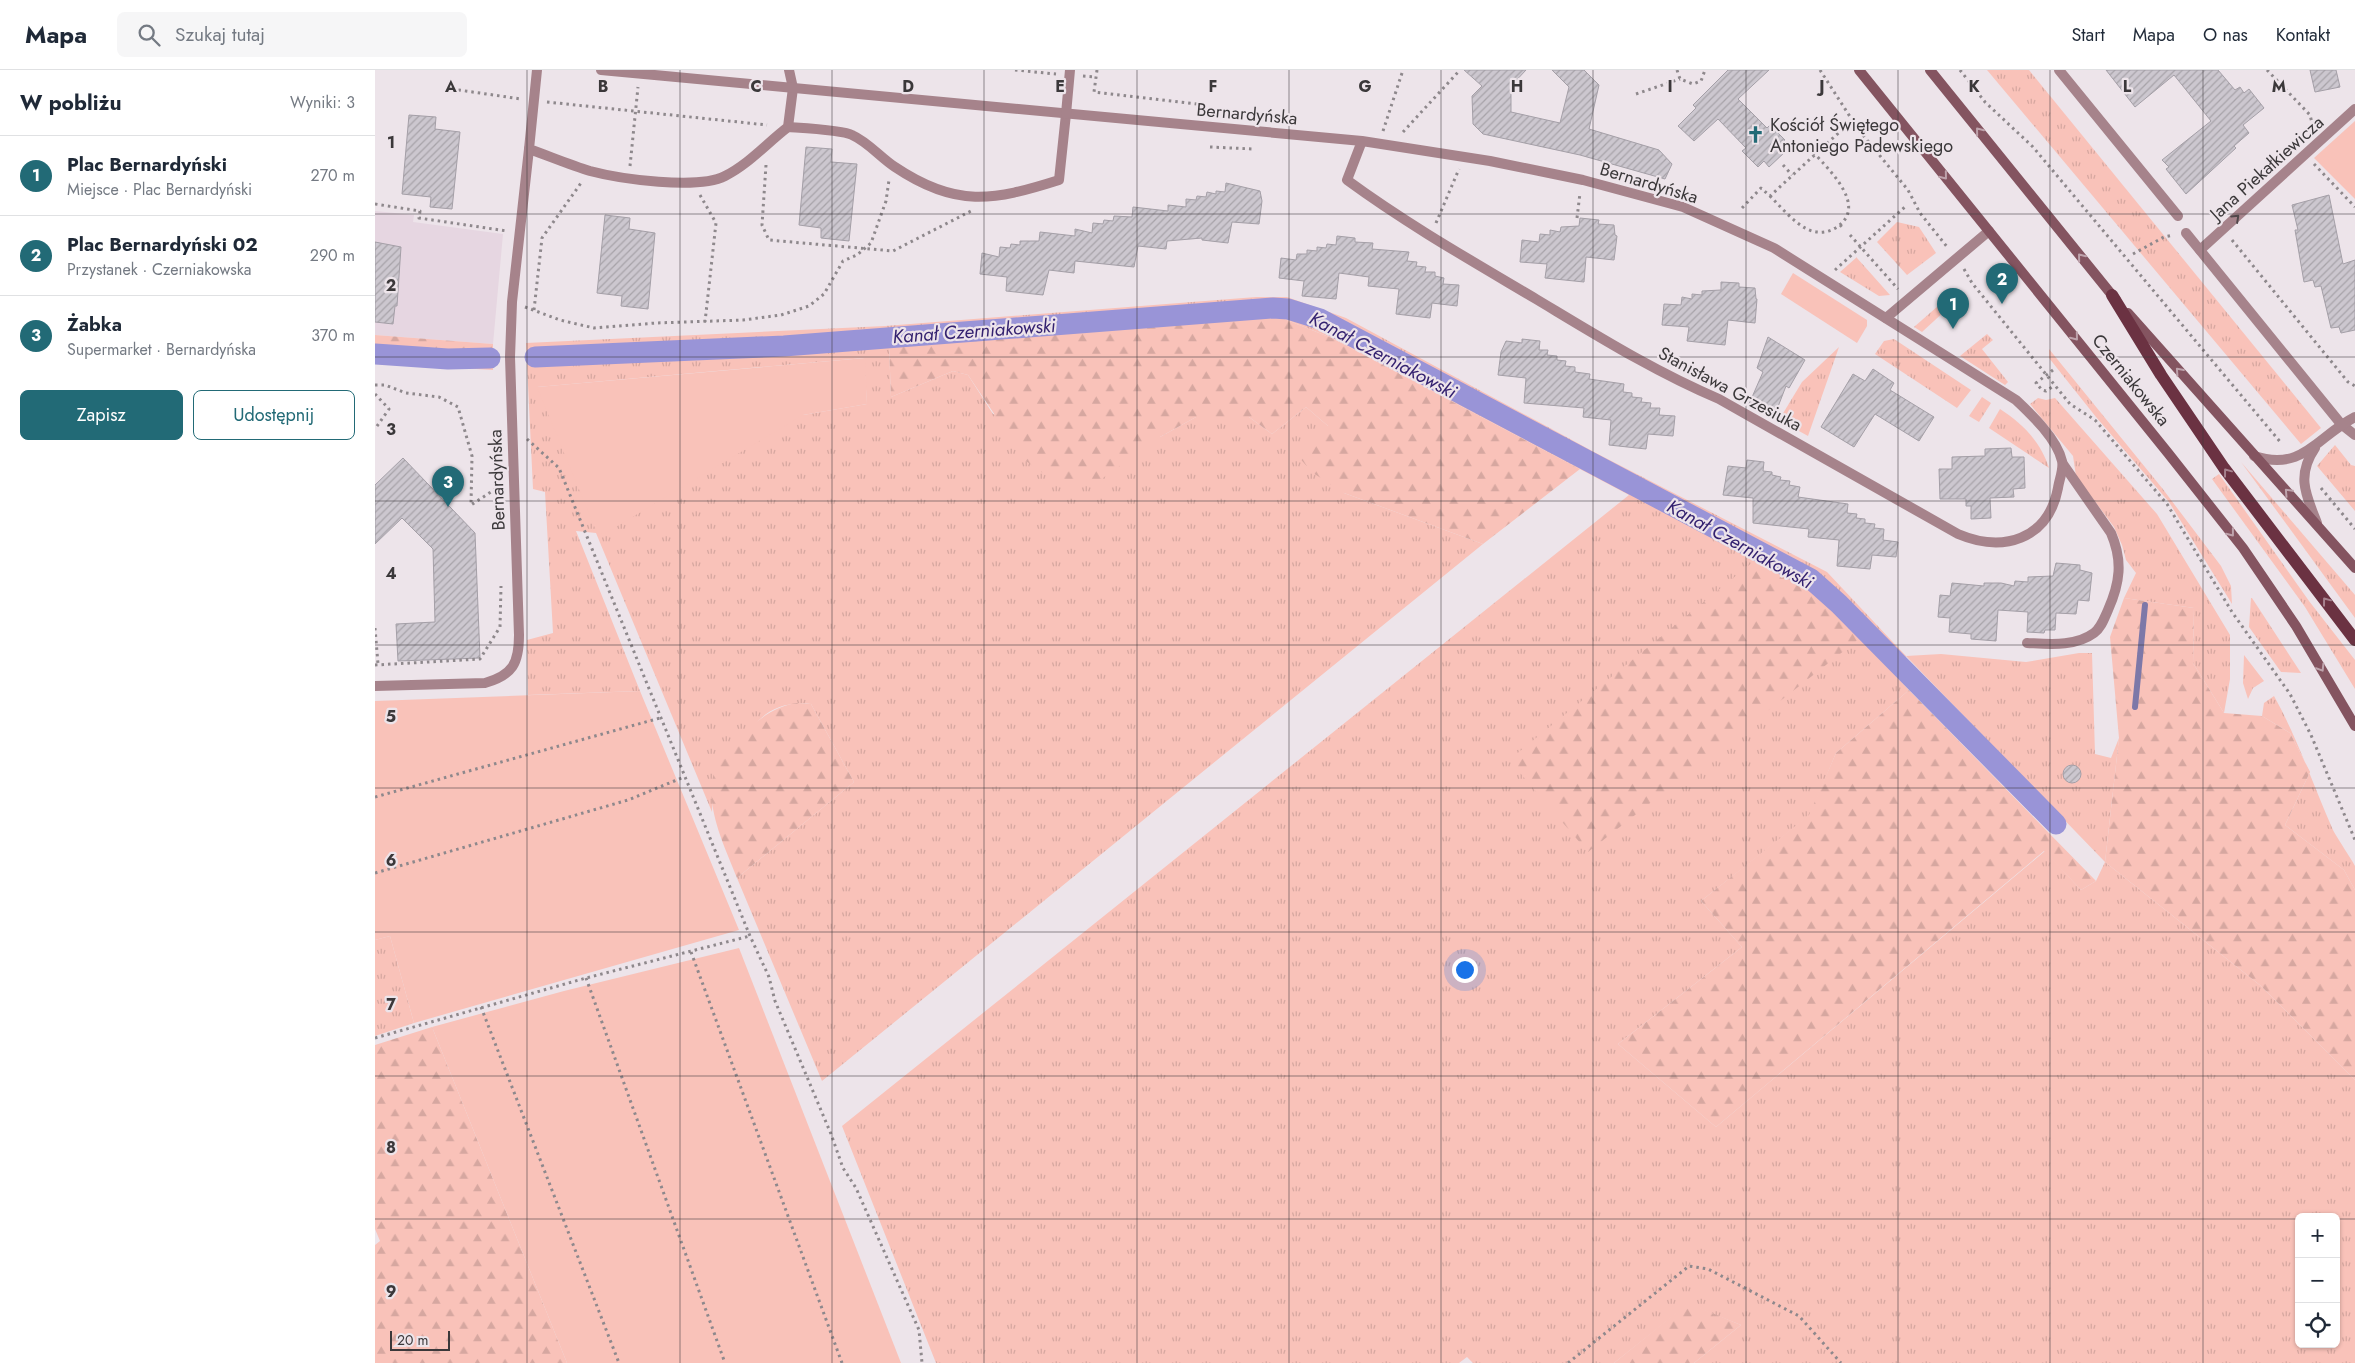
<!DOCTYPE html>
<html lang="pl">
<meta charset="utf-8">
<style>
body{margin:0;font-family:Jost,sans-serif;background:#f6f6f7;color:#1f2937}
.controls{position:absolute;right:15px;bottom:15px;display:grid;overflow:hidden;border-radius:8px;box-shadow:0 1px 4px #0004}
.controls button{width:45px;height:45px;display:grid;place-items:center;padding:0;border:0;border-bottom:1px solid #e0e1e3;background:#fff;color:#1f2937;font:25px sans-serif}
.scale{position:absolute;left:15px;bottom:12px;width:60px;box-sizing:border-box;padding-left:5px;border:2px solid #3b383a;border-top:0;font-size:14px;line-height:18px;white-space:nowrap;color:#3b383a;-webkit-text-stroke:4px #ede4ea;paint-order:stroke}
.you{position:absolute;left:1089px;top:899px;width:18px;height:18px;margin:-12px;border:4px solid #fff;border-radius:50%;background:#1a73e8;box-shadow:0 0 0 8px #1a73e833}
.badge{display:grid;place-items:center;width:32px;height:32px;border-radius:50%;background:#226a76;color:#fff;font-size:16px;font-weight:700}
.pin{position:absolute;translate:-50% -41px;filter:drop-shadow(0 1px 2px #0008)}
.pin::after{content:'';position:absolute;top:26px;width:18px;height:15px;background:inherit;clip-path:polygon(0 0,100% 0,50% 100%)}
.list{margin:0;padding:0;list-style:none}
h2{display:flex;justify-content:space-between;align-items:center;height:65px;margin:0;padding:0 20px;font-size:21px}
h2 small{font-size:16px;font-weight:400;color:#747a83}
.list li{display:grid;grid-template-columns:32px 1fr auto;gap:15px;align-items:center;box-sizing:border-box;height:80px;padding:0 20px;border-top:1px solid #e0e1e3}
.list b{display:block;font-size:19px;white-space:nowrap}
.list p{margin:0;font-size:16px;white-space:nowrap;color:#747a83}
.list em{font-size:16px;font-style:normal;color:#747a83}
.actions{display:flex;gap:10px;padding:15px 20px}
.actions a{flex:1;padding:11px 0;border:1px solid #226a76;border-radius:8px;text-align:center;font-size:18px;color:#226a76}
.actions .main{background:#226a76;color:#fff}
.icon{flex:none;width:28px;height:28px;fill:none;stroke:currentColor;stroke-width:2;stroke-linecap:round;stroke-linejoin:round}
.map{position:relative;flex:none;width:1980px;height:1293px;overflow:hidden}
header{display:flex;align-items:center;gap:30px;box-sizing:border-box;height:70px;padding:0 25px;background:#fff;border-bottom:1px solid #e0e1e3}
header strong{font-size:24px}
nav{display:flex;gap:28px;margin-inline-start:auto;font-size:18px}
.search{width:350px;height:45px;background:#f6f6f7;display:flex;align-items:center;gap:12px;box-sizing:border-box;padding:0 18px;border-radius:8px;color:#747a83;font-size:19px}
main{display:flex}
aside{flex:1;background:#fff}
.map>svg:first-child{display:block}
</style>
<header>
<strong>Mapa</strong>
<div class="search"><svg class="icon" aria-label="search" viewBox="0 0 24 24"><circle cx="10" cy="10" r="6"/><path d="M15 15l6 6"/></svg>Szukaj tutaj</div>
<nav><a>Start</a><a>Mapa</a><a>O nas</a><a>Kontakt</a></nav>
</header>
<main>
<aside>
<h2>W pobliżu<small>Wyniki: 3</small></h2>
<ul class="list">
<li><span class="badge">1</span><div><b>Plac Bernardyński</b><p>Miejsce · Plac Bernardyński</p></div><em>270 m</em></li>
<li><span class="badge">2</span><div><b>Plac Bernardyński 02</b><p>Przystanek · Czerniakowska</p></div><em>290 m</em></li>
<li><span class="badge">3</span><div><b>Żabka</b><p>Supermarket · Bernardyńska</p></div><em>370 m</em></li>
</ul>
<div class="actions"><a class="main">Zapisz</a><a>Udostępnij</a></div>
</aside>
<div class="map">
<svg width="1980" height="1293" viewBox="0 0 1980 1293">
<defs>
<pattern id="grass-tufts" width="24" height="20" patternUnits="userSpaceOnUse" patternTransform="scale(1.25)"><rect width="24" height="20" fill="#f9c2b9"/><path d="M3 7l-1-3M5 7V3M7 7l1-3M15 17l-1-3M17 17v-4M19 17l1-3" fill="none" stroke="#d6a7a0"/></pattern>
<pattern id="forest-firs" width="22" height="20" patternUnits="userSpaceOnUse" patternTransform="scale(1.25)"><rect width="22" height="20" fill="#f9c2b9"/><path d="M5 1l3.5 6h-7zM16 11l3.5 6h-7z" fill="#d6a7a0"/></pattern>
<pattern id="building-hatch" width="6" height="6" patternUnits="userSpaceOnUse" patternTransform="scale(1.25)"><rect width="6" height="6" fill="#ccc7cf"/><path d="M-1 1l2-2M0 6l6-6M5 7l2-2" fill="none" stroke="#a7a3a9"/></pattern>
</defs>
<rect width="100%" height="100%" fill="#ede4ea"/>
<polygon fill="#e6d6e1" points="0,141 39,145 38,152 128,164 118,274 0,265"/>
<g fill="url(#grass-tufts)" fill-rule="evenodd">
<polygon points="1612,0 1654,0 1946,358 1926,374"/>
<polygon points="1522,152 1544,157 1561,183 1532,205 1502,172"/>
<polygon points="1482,187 1482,188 1515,225 1504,226 1465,202"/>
<polygon points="1579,222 1584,228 1547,262 1539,257"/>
<path d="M881,227H912L971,248L1221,383L1452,502L1531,586L1566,584L1651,592L1704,583H1717L1720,684L1736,688L1744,668L1730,792L1886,916L1980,1010V1293H1319L1366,1255L1313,1234L1239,1293H1098L1092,1287L1084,1293H561L467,1056L1254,425L959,269L902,246L514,275L516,327L578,301L593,305L618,344L785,367L821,347H874L897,364L931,337L953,356L969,423L1108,474L447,1011L362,808L479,712L436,634C389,630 376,657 356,693C345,711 338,720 337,742L221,463L201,461L265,621L153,625L152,570L178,563L170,422L158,419L151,273L510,256ZM489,288L492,334L428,345L162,317ZM1531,586L1730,792L1721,811L1706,820L1670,781L1341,1057L1243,974L1367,877L1326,831L1435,745L1461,683L1534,620L1520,605ZM1924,1147H1961V1274H1924Z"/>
<polygon points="1612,264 1618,270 1607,279 1633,312 1630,315 1585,286"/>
<polygon points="1519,269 1596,320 1582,338 1500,284 1509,271"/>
<polygon points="1464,277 1433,366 1404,350 1427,312"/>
<polygon points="1674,279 1787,418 1846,496 1856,516 1857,534 1794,432 1721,347 1674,288"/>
<polygon points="1607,327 1616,333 1604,352 1594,346"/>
<polygon points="1663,328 1671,330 1680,328 1782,444 1855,565 1855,609 1849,643 1818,593 1819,538 1749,528 1761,503 1751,490 1747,475 1739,457 1701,406 1698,386 1655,334"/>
<path d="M1625,339C1647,353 1666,372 1674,398L1614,358Z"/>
<polygon points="1960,375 1976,395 1980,396 1980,441 1942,396"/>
<polygon points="1866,392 1980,525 1980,548"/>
<polygon points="1844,404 1934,531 1980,590 1980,619 1930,537 1837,409"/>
<polygon points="1876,528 1877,528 1926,603 1906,602 1874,557"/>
<polygon points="1869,585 1889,611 1878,618 1873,629 1868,613"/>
<path d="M1899,626C1923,669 1938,715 1958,760C1962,768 1979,793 1980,796C1980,804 1980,812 1980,820L1969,800L1910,755L1935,702L1915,663L1887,646L1889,633Z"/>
<polygon points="15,866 39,953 0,966 0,870"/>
</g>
<g fill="url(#forest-firs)">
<polygon points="902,246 959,269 1205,399 1108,474 969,423 938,403 920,383 953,356 931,337 897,364 874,347 821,347 785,367 718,415 676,409 651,391 593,305 578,301 516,327 514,275"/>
<polygon points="0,265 118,274 118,300 0,293"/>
<polygon points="1378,492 1433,520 1446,530 1484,569 1213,782 1134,690"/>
<polygon points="1749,528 1819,538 1818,593 1849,643 1887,646 1915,663 1935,702 1910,755 1969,800 1980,820 1980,1010 1886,916 1730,792 1744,668 1735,567"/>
<polygon points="1534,620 1721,811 1706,820 1669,781 1341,1057 1243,974 1367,877 1326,831 1434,745 1461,683"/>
<path d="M422,633L436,634L479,712L362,808C348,772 321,721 348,685C354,678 361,672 367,665C382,650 400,636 422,633Z"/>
<polygon points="57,957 192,1293 0,1293 0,1175 5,1171 0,1159 0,975"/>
<polygon points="1313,1233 1366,1255 1319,1293 1239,1293"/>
</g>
<g fill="#f9c2b9">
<polygon points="1980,51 1980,129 1939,88"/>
<polygon points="1418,203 1492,250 1492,256 1482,273 1406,224"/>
<polygon points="490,288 492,334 428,345 229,464 222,463 162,317"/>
<polygon points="265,621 364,860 39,953 15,866 0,870 0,631"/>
<polygon points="364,878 526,1293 192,1293 57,957 189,921"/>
</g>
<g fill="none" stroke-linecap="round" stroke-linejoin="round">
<polyline stroke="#7d78a8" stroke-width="6" points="1760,637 1770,535"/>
<g stroke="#9994d7" stroke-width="21">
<polyline points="0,284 73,289 115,288"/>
<polyline points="160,287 409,276 898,238 913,239 945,249 1436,509 1464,534 1681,754"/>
</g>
</g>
<g fill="url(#building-hatch)" stroke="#a49fa7">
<polygon points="1089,0 1151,0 1136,16 1136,42 1185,53 1194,17 1177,0 1209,0 1224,15 1214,59 1284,80 1297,94 1290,109 1205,85 1108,64 1098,54 1097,26 1107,16"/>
<polygon points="1353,0 1394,0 1363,29 1392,58 1395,55 1410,70 1404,76 1410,82 1394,97 1389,91 1383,97 1367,81 1371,78 1343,49 1319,71 1303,56 1321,38 1318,35"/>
<polygon points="1731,0 1843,0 1860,20 1865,17 1869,23 1874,19 1889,38 1868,55 1874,63 1859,76 1861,78 1811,124 1791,99 1794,97 1787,90 1836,51 1799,5 1760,37"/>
<polygon points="1935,0 1961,0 1965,17 1940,22"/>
<polygon points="34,45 61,47 60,59 85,62 77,139 55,137 56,127 27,124"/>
<polygon points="431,77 457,79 456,92 482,94 474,171 446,168 446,158 424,155"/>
<polygon points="851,113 885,121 887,131 884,154 857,152 853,173 827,170 827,168 792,171 791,179 763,176 759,197 700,191 699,203 674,200 668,225 631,221 632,207 605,204 607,183 624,187 625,177 635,178 636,174 645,175 645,171 664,171 665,162 700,166 700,159 717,163 718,153 728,154 729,150 738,151 739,146 757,147 758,137 793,141 793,135 811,137 811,129 821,130 822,126 831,127 832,122 841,124 841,121 850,122"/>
<polygon points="1954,125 1968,194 1980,190 1980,260 1966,263 1964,257 1956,258 1946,216 1940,217 1938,210 1929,212 1920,160 1923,160 1917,135"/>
<polygon points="230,145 255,148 254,159 280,163 273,239 246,236 247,226 222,223"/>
<polygon points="1205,148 1224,150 1223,154 1239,155 1240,165 1242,166 1239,190 1211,187 1209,212 1170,208 1172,194 1145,192 1147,170 1164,172 1165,164 1175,165 1175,160 1185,162 1186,157 1204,156"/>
<polygon points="962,166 980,168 980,172 998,173 997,179 1034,182 1032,191 1042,192 1041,196 1051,197 1050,202 1060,202 1060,206 1069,208 1068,214 1084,215 1082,236 1057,233 1055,248 1021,244 1024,219 993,216 994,207 964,203 961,229 927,226 929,211 904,208 906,188 921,190 922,184 932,184 932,180 942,181 942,177 951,178 952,174 961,175"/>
<polygon points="0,172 26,177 22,236 20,236 18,254 0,252"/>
<polygon points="1346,212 1364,213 1364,217 1380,218 1381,229 1382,229 1380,253 1353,250 1350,275 1312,271 1314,257 1287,255 1289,234 1306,235 1307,227 1317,229 1317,224 1327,225 1327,221 1346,220"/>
<polygon points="1393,267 1430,290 1414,318 1411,316 1399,347 1374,334 1388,302 1382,298"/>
<polygon points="1147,269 1165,271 1164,280 1173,280 1172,285 1182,286 1182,290 1191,291 1190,296 1200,297 1200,302 1215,304 1214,309 1249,314 1248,322 1257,323 1257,327 1267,328 1266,332 1276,333 1275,338 1285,338 1284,345 1300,346 1298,366 1273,364 1271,379 1234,375 1236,350 1208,347 1209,338 1149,333 1151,308 1123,305 1126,282 1131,271 1147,273"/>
<polygon points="1498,299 1519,313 1515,320 1559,347 1544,371 1500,344 1479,377 1446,357 1478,304 1490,311"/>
<polygon points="1636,378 1637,387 1649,387 1650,418 1638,419 1639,427 1615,428 1616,448 1596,449 1596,436 1591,436 1591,429 1565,429 1564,399 1577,399 1577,387 1610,386 1610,379"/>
<polygon points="28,388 100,463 105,588 23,591 21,554 60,552 58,479 27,448 0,474 0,415"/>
<polygon points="1372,390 1389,392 1388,401 1397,402 1397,405 1406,407 1405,410 1415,411 1414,415 1425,417 1423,427 1473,434 1472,443 1482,444 1481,448 1490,449 1490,453 1500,454 1499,458 1509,459 1508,470 1523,472 1521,487 1497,485 1495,499 1462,496 1464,470 1433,467 1434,459 1378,453 1378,428 1348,425 1353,396 1371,398"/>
<polygon points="1681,493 1705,495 1705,500 1717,503 1714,531 1703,530 1701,544 1681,543 1680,560 1670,560 1669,563 1652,562 1653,542 1623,540 1621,571 1596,569 1596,564 1574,562 1575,548 1563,547 1565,525 1575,526 1577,513 1609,516 1609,513 1626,513 1639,516 1640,511 1653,512 1653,507 1678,506"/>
<circle cx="1697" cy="704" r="9"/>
</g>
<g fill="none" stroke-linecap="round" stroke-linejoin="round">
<g stroke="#8e888c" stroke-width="3" stroke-dasharray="2.5 4" stroke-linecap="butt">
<polyline points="640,0 681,4"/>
<polyline points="722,0 719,22 830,35"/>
<polyline points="1302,0 1305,9 1318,14 1326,11 1330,0"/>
<polyline points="1445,0 1483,59 1533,120 1545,143 1573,178"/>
<polyline points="1585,0 1610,32 1658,77 1907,374"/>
<polyline points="1892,0 1935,45 1938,57"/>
<polyline points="708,6 721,7"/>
<polyline points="77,19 146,29"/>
<polyline points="1261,24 1305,9"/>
<polyline points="172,32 392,55"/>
<polyline points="1008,61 1028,0"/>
<polyline points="1028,62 1085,0"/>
<polyline points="835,77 878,79"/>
<polyline points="1939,94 1980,137"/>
<polyline points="391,95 387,155 394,170 518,181 596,141"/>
<polyline points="1408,95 1417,105"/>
<polyline points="255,96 263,17"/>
<polyline points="325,125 341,153 330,252"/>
<path d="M1395,126C1406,137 1418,152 1432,159C1442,164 1453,163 1462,157C1493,136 1454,100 1439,83"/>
<polyline points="0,134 45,141 44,148 132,161"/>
<polyline points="1367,138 1386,118 1395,126 1471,56"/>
<polyline points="1202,148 1205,123"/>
<polyline points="1061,153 1084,99"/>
<polyline points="1465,155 1469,159"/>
<polyline points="1475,165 1523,219"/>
<polyline points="1857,170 1973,312 1980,316"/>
<polyline points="1758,184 1789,167 1798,165"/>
<polyline points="1589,199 1597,213 1695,334 1720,350 1792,434 1857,542 1915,624 1936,665 1980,770"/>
<polyline points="1460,200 1532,135"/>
<polyline points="150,237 185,250 219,258 281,253 368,250 406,245 434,236 449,224 468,191 482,185 496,173 511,131 514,110"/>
<polyline points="159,240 167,168 206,113"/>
<polyline points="1678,300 1661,313 1667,320 1671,321 1680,315"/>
<polyline points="0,315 10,315 31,323 64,327 83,337 97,386 96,435 125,416"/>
<polyline points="0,324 14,339 0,359"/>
<polyline points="152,369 184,398 375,866 394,907 400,931 456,1064 468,1098 481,1118 544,1260 547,1293"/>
<polyline points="1946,418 1980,459"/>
<polyline points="0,558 3,594"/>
<polyline points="0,595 105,589 125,557 126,516"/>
<polyline points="0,727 285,648"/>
<polyline points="0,803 253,730 309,707"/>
<polyline points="316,882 467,1293"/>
<polyline points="211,908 350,1293"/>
<polyline points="106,937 244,1293"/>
<polyline points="0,968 211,908 375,866"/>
<polyline points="1193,1293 1314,1196 1333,1199 1424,1246 1466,1293"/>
</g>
<g stroke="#a6838b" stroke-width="10">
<path d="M162,0L154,79C174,86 195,95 215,101C245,109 323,120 350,106C374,94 392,73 413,57L418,18L414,0"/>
<polyline points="1684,0 1803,146"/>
<path d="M413,57C426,58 468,60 477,65C493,72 506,88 520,97C581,138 618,131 684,110L691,44"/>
<path d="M1652,573C1674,574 1700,577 1719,563C1726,558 1729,549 1733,540C1745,513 1748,491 1736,463L1688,394"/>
</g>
<g stroke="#a6838b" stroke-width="10">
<path d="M226,0L987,71L1115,91L1208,110L1308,137L1399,178L1641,330C1657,345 1682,369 1687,391C1689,399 1684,410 1683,418C1673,470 1628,483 1583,464L1344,329C1280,302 1221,265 1161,229C1097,191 1032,154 972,110L987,71"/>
<polyline points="691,44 695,0"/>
<polyline points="1811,163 1966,354 1980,365"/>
<polyline points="1825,180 1980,39"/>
<polyline points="1511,248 1614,161"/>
<path d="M1940,378C1921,406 1931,425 1942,453"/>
<path d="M1879,386C1929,402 1942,366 1980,347"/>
<path d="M0,616L110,613C138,605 144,593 144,565L135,287L137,232L154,79"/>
</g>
<g stroke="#845460" stroke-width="10">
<polyline points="1484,0 1793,383 1868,478 1921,556 1980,656"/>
<polyline points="1555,0 1741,230"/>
<polyline points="1753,243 1980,498"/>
</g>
<polyline stroke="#6b3242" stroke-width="12" points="1737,225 1786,305 1849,398 1980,570"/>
</g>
<defs><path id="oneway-chevron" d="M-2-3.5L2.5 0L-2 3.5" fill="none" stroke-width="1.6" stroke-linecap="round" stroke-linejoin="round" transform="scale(1.25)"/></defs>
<g stroke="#bea3ac">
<use href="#oneway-chevron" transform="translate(1604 61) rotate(-129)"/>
<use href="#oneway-chevron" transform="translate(1569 106) rotate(51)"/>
<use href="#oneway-chevron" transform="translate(1706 187) rotate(-129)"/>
<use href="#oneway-chevron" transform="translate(1700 267) rotate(51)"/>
<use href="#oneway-chevron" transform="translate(1804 301) rotate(-132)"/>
<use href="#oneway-chevron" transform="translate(1913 422) rotate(-133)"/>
<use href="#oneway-chevron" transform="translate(1856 463) rotate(52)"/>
<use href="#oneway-chevron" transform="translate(1946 598) rotate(58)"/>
</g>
<use stroke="#50474a" href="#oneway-chevron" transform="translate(1861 148) rotate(-43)"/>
<g stroke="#a6828e">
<use href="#oneway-chevron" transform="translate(1852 402) rotate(-127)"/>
<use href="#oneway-chevron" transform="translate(1951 531) rotate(-127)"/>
</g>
<path fill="none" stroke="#3b383a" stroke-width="1" stroke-opacity="0.55" d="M152,0V1293M305,0V1293M457,0V1293M609,0V1293M762,0V1293M914,0V1293M1066,0V1293M1218,0V1293M1371,0V1293M1523,0V1293M1675,0V1293M1828,0V1293M0,144H1980M0,287H1980M0,431H1980M0,575H1980M0,718H1980M0,862H1980M0,1006H1980M0,1149H1924M1961,1149H1980"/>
<defs>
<symbol id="church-bare" viewBox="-9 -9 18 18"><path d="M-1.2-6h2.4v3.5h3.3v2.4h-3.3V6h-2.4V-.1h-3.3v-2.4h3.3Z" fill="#226a76" stroke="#ede4ea" stroke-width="2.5" paint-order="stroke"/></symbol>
</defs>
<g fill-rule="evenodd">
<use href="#church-bare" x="1368" y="52" width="25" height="25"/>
</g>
<g text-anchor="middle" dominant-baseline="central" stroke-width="4.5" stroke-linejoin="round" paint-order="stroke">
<g font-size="18" fill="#3b383a" stroke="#ede4ea">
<text transform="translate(872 44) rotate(5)">Bernardyńska</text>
<text transform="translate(1892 98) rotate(-42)">Jana Piekałkiewicza</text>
<text transform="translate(1274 113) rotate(17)">Bernardyńska</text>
<text transform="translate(1756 310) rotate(51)">Czerniakowska</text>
<text transform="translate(1355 319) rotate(28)">Stanisława Grzesiuka</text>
<text transform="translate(122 410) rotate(-92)">Bernardyńska</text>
</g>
<g font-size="18" fill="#3b383a" stroke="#ede4ea" text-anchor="start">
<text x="1395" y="55">Kościół Świętego<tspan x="1395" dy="21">Antoniego Padewskiego</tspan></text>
</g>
<g font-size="19" font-style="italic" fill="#342270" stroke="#ede4ea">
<text transform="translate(599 261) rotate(-4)">Kanał Czerniakowski</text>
<text transform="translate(1008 285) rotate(28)">Kanał Czerniakowski</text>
<text transform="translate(1365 474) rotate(29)">Kanał Czerniakowski</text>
</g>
</g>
<g font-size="16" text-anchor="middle" font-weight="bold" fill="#3b383a" stroke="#ede4ea" stroke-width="4.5" stroke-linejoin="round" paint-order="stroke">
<text x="76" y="22">A</text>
<text x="228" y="22">B</text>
<text x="381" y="22">C</text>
<text x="533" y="22">D</text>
<text x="685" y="22">E</text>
<text x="838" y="22">F</text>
<text x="990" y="22">G</text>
<text x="1142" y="22">H</text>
<text x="1295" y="22">I</text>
<text x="1447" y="22">J</text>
<text x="1599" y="22">K</text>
<text x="1752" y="22">L</text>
<text x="1904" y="22">M</text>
<text x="16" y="78">1</text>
<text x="16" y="221">2</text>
<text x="16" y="365">3</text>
<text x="16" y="509">4</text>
<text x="16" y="652">5</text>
<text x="16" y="796">6</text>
<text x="16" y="940">7</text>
<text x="16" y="1083">8</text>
<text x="16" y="1227">9</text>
</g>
</svg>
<div class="controls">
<button>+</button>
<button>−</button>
<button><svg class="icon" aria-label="locate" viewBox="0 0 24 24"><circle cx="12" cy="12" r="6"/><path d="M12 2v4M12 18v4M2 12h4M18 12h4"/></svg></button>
</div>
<div class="scale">20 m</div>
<div class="you"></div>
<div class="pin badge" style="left:1578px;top:259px">1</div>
<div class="pin badge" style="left:1627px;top:234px">2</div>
<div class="pin badge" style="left:73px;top:437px">3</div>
</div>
</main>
